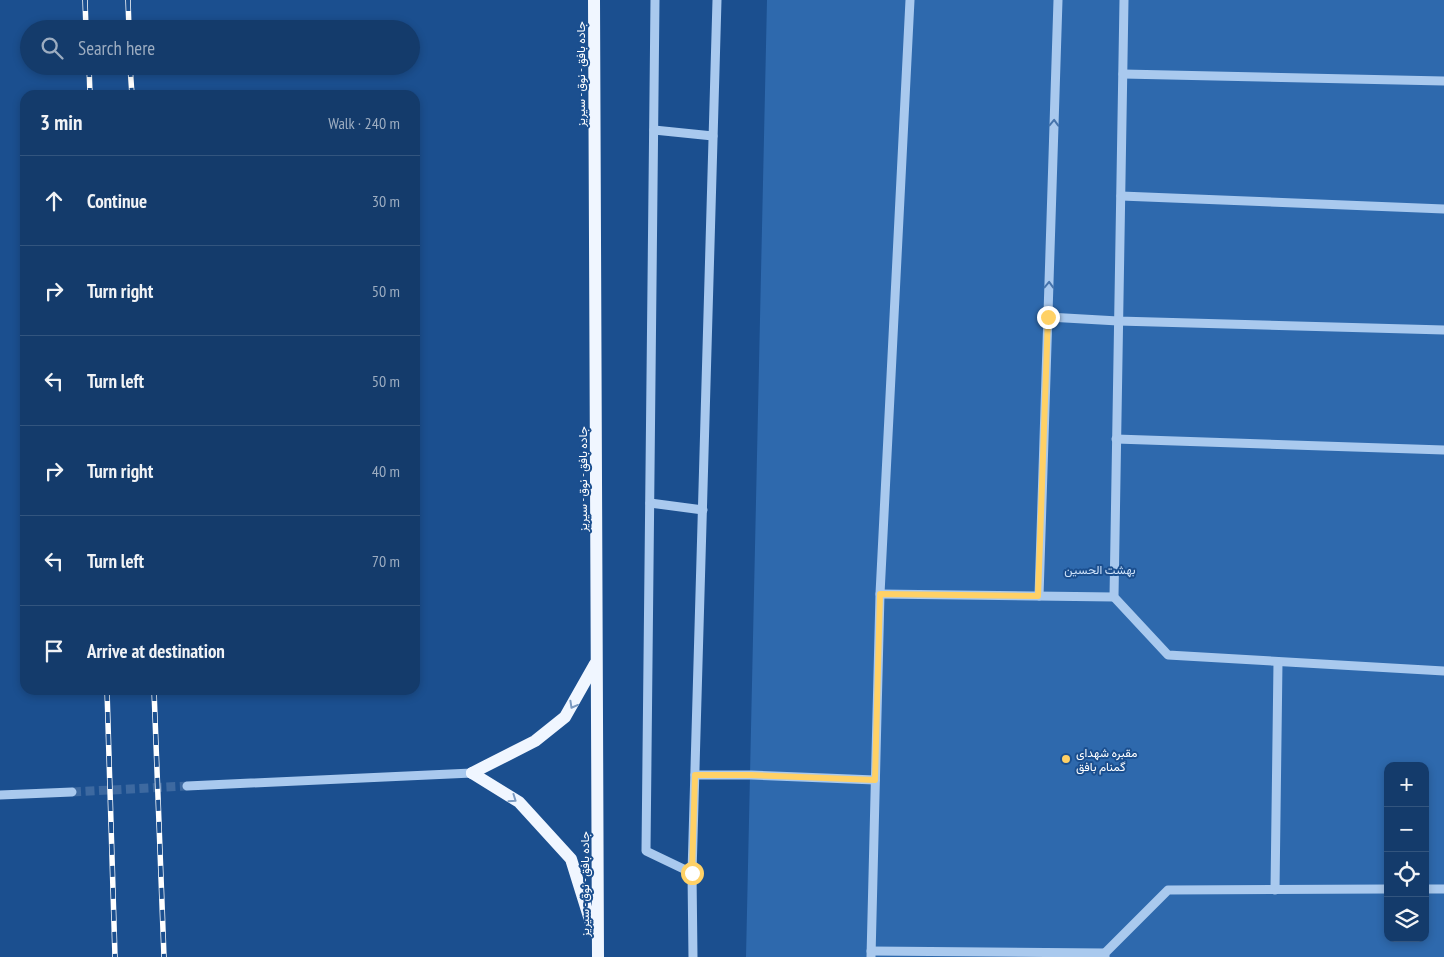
<!DOCTYPE html>
<meta charset="utf-8">
<style>
body{margin:0;font-family:"PT Sans Narrow",Vazirmatn,sans-serif;background:#214673;color:#f1f3f6}
.controls{position:absolute;right:15px;bottom:15px;display:grid;overflow:hidden;border-radius:10px;box-shadow:0 2px 8px #0003}
.controls button{width:45px;height:45px;display:grid;place-items:center;padding:0;border:0;border-bottom:1px solid #33557e;background:#143b6b;color:#f1f3f6;font:25px sans-serif}
.stop{position:absolute;width:15px;height:15px;margin:-11px;border:4px solid #ffd166;border-radius:50%;background:#fff}
.stop.end{background:#ffd166;border-color:#fff;box-shadow:0 1px 5px #0008}
.list{margin:0;padding:0;list-style:none}
h2{display:flex;justify-content:space-between;align-items:center;height:65px;margin:0;padding:0 20px;font-size:21px}
h2 small{font-size:16px;font-weight:400;color:#9dadc1}
.list li{display:grid;grid-template-columns:32px 1fr auto;gap:15px;align-items:center;box-sizing:border-box;height:90px;padding:0 20px;border-top:1px solid #33557e}
.list b{display:block;font-size:19px;white-space:nowrap}
.list em{font-size:16px;font-style:normal;color:#9dadc1}
.icon{flex:none;width:28px;height:28px;fill:none;stroke:currentColor;stroke-width:2;stroke-linecap:round;stroke-linejoin:round}
.map{position:relative;flex:none;width:1444px;height:957px;overflow:hidden}
.search{position:absolute;background:#143b6b;box-shadow:0 2px 8px #0003;left:20px;top:20px;width:400px;height:55px;display:flex;align-items:center;gap:12px;box-sizing:border-box;padding:0 18px;border-radius:28px;color:#9dadc1;font-size:19px}
.panel{position:absolute;background:#143b6b;box-shadow:0 2px 8px #0003;left:20px;top:90px;width:400px;height:605px;border-radius:15px}
.map>svg:first-child{display:block}
</style>
<div class="map">
<svg width="1444" height="957" viewBox="0 0 1444 957">
<rect width="100%" height="100%" fill="#1b4f8f"/>
<path fill="#2e69ad" fill-rule="evenodd" d="M767,0H1444V957H746ZM1388,766H1425V938H1388Z"/>
<g fill="none" stroke-linecap="round" stroke-linejoin="round">
<polyline stroke="#3d69a0" stroke-width="9" stroke-dasharray="9 4.5" stroke-linecap="butt" points="72,792 187,786"/>
<g stroke="#a9c9ee" stroke-width="9">
<polyline points="655,0 646,851 692,873 693,957"/>
<polyline points="1124,0 1114,597 1168,655 1444,671"/>
<polyline points="1123,74 1444,81"/>
<polyline points="654,130 713,136"/>
<polyline points="1121,196 1444,209"/>
<polyline points="1048,317 1118,321 1444,330"/>
<polyline points="1116,439 1444,450"/>
<polyline points="650,503 703,510"/>
<polyline points="880,594 1114,597"/>
<polyline points="1039,596 1058,0"/>
<polyline points="695,775 751,775 875,780"/>
<polyline points="187,786 472,773"/>
<polyline points="0,795 72,792"/>
<polyline points="692,873 717,0"/>
<polyline points="1425,889 1444,889"/>
<polyline points="1275,890 1278,662"/>
<polyline points="871,951 1105,953"/>
<polyline points="871,957 880,594 910,0"/>
<polyline points="1105,957 1105,953 1168,890 1388,889"/>
</g>
<g stroke="#f0f6ff" stroke-width="12">
<polyline points="594,0 598,957"/>
<polyline points="472,773 519,802 571,859 594,933"/>
<polyline points="472,773 535,741 565,717 595,664"/>
</g>
<defs>
<g id="rail">
<polyline points="85,0 86,29"/>
<polyline points="128,0 129,29"/>
<polyline points="89,66 90,95"/>
<polyline points="130,66 132,95"/>
<polyline points="107,690 115,957"/>
<polyline points="154,690 164,957"/>
</g>
</defs>
<use href="#rail" stroke="#fff" stroke-width="5.5"/>
<use href="#rail" stroke="#1b4f8f" stroke-width="4" stroke-dasharray="11" stroke-linecap="butt"/>
</g>
<defs><path id="oneway-chevron" d="M-2-3.5L2.5 0L-2 3.5" fill="none" stroke-width="1.6" stroke-linecap="round" stroke-linejoin="round" transform="scale(1.25)"/></defs>
<g stroke="#4674ac">
<use href="#oneway-chevron" transform="translate(1054 123) rotate(-88)"/>
<use href="#oneway-chevron" transform="translate(1049 285) rotate(-88)"/>
</g>
<g stroke="#7b9ac1">
<use href="#oneway-chevron" transform="translate(573 705) rotate(119)"/>
<use href="#oneway-chevron" transform="translate(513 799) rotate(35)"/>
</g>
<g fill="none" stroke-linecap="round" stroke-linejoin="round">
<polyline stroke="#ffd166" stroke-width="6" points="692,873 695,775 751,775 875,780 880,594 1038,596 1048,317"/>
</g>
<circle fill="#ffd166" stroke="#1b4f8f" stroke-width="2" cx="1066" cy="759" r="5"/>
<g text-anchor="middle" dominant-baseline="central" stroke-width="4" stroke-linejoin="round" paint-order="stroke">
<g font-size="12" fill="#fff" stroke="#1b4f8f">
<text transform="translate(580 74) rotate(-90)">جاده بافق - نوق - سیریز</text>
<text transform="translate(582 479) rotate(-90)">جاده بافق - نوق - سیریز</text>
<text transform="translate(584 884) rotate(-90)">جاده بافق - نوق - سیریز</text>
</g>
<g font-size="12" fill="#cfe3fa" stroke="#1b4f8f">
<text x="1100" y="569">بهشت الحسین</text>
</g>
<g font-size="12" fill="#fff" stroke="#1b4f8f" text-anchor="start">
<text x="1076" y="752">مقبره شهدای<tspan x="1076" dy="14">گمنام بافق</tspan></text>
</g>
</g>
</svg>
<div class="controls">
<button>+</button>
<button>−</button>
<button><svg class="icon" aria-label="locate" viewBox="0 0 24 24"><circle cx="12" cy="12" r="6"/><path d="M12 2v4M12 18v4M2 12h4M18 12h4"/></svg></button>
<button><svg class="icon" aria-label="layers" viewBox="0 0 24 24"><path d="M12 4l9 5-9 5-9-5zM3 14l9 5 9-5"/></svg></button>
</div>
<div class="stop" style="left:692px;top:873px"></div>
<div class="stop end" style="left:1048px;top:317px"></div>
<div class="search"><svg class="icon" aria-label="search" viewBox="0 0 24 24"><circle cx="10" cy="10" r="6"/><path d="M15 15l6 6"/></svg>Search here</div>
<section class="panel">
<h2>3 min<small>Walk · 240 m</small></h2>
<ul class="list">
<li><svg class="icon" aria-label="ahead" viewBox="0 0 24 24"><path d="M12 20V5M6 11l6-6 6 6"/></svg><div><b>Continue</b></div><em>30 m</em></li>
<li><svg class="icon" aria-label="right" viewBox="0 0 24 24"><path d="M7 20v-9h11M14 6l5 5-5 5"/></svg><div><b>Turn right</b></div><em>50 m</em></li>
<li><svg class="icon" aria-label="left" viewBox="0 0 24 24"><path d="M17 20v-9H6M10 6l-5 5 5 5"/></svg><div><b>Turn left</b></div><em>50 m</em></li>
<li><svg class="icon" aria-label="right" viewBox="0 0 24 24"><path d="M7 20v-9h11M14 6l5 5-5 5"/></svg><div><b>Turn right</b></div><em>40 m</em></li>
<li><svg class="icon" aria-label="left" viewBox="0 0 24 24"><path d="M17 20v-9H6M10 6l-5 5 5 5"/></svg><div><b>Turn left</b></div><em>70 m</em></li>
<li><svg class="icon" aria-label="arrive" viewBox="0 0 24 24"><path d="M6 21V4h12l-3 4 3 4H6"/></svg><div><b>Arrive at destination</b></div></li>
</ul>
</section>
</div>
